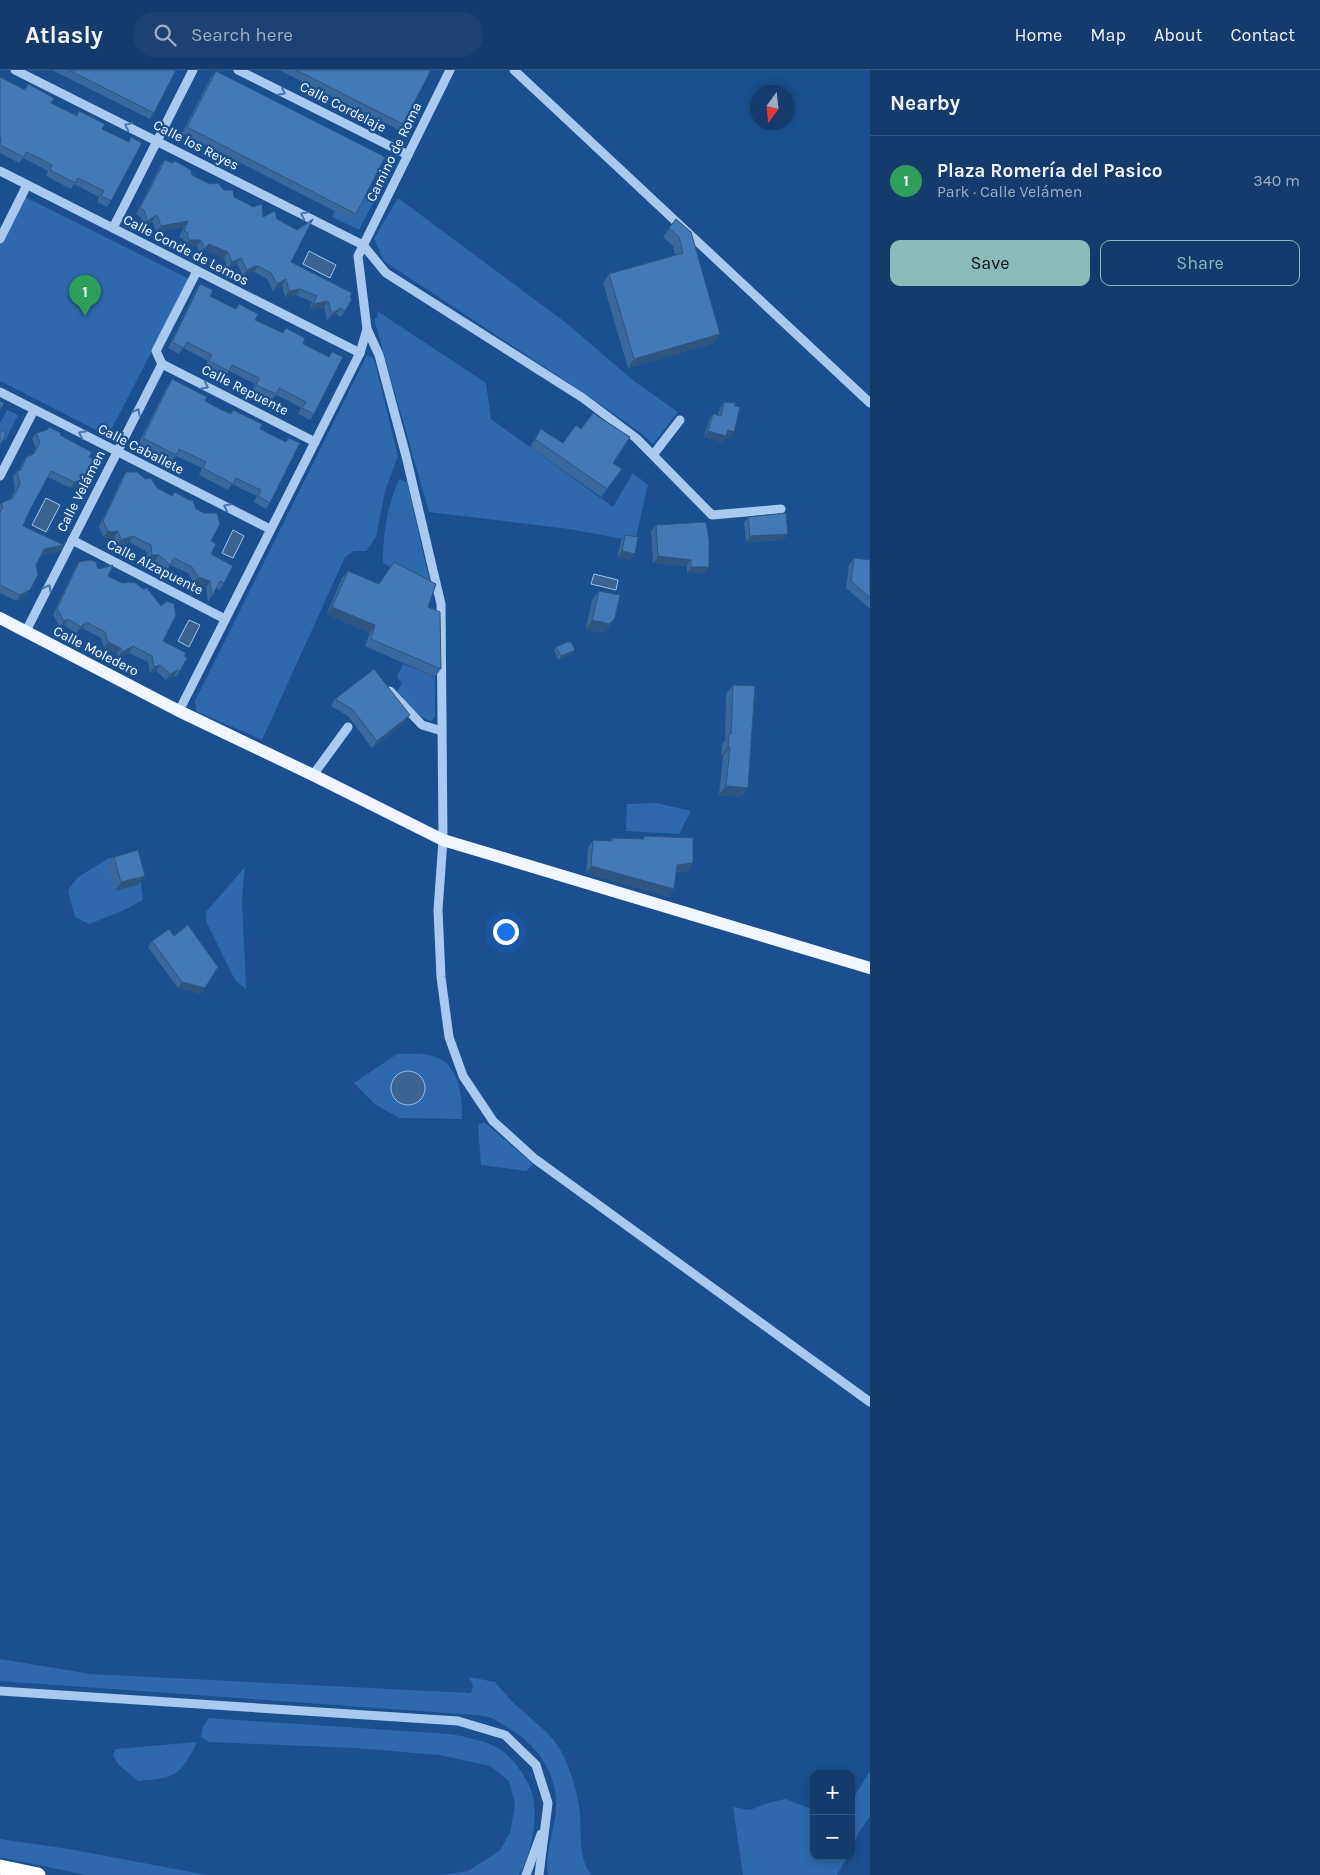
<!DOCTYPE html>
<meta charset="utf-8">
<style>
body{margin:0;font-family:Karla,sans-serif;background:#1d4271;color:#f1f3f6}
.controls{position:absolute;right:15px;bottom:15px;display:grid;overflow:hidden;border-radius:10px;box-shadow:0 2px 8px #0003}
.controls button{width:45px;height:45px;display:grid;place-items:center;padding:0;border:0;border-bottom:1px solid #33557e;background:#143b6b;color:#f1f3f6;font:25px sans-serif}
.compass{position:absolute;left:750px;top:15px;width:45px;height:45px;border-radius:50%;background:#143b6b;box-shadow:0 2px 8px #0003;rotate:195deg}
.you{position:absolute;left:505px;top:861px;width:18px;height:18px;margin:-12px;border:4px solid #fff;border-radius:50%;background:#1a73e8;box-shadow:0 0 0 8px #1a73e833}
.badge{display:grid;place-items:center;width:32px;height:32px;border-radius:50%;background:#8bbbb9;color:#fff;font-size:16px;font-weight:700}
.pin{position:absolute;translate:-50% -41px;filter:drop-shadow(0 1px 2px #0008)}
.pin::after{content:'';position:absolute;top:26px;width:18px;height:15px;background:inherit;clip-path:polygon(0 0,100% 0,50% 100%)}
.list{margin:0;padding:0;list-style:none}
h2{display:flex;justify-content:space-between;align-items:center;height:65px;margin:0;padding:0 20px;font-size:21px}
h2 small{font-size:16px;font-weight:400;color:#9dadc1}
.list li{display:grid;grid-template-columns:32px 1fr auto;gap:15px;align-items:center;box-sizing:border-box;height:90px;padding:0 20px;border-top:1px solid #33557e}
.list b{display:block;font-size:19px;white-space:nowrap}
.list p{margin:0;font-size:16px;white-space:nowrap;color:#9dadc1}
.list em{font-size:16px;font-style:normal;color:#9dadc1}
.actions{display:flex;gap:10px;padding:15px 20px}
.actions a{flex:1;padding:11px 0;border:1px solid #8bbbb9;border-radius:10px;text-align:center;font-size:18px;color:#8bbbb9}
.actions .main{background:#8bbbb9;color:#111}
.icon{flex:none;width:28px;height:28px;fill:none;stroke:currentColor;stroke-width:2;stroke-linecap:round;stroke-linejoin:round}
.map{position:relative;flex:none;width:870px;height:1805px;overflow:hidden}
header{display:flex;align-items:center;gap:30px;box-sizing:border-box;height:70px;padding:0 25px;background:#143b6b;border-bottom:1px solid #33557e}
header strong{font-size:24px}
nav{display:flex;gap:28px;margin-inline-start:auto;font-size:18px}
.search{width:350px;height:45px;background:#1d4271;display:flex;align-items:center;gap:12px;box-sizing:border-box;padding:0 18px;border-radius:28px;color:#9dadc1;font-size:19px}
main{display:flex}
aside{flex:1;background:#143b6b}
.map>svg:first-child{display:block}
</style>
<header>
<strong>Atlasly</strong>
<div class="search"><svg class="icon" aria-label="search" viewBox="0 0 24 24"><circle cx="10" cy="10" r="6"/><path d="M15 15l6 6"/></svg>Search here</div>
<nav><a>Home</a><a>Map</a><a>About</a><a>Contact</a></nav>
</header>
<main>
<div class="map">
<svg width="870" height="1805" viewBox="0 0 870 1805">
<rect width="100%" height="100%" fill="#1b4f8f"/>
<g fill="#2e69ad">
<polygon points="364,126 374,131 359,160 332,147 335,141"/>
<polygon points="25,127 189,209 108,366 0,311 0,175"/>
<polygon points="398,128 565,252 634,311 678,342 653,374 641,363 590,327 384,191 374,169"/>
<polygon points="377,241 486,313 491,349 613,437 633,403 648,415 635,471 569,459 429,442 374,249 378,247"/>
<polygon points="367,285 374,289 398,386 385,421 376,467 366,481 354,481 345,487 262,670 196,641 195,631"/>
<polygon points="7,340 18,345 5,371 0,368 0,353"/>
<path d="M399,409L407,412L430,513L424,514L383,493C383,462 387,438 399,409Z"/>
<path d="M403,594L435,607V646L432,651C417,648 407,632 397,621L402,613L397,607Z"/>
<polygon points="657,733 691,741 679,764 626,761 627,734"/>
<polygon points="130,785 138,793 143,830 122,841 89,854 75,847 68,820 78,807 109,788"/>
<polygon points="245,797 242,829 246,919 235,910 206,851 206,842"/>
<path d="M397,984C408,984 422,983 432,986C460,993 462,1025 462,1049L399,1048L376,1035L354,1013Z"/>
<polygon points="484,1052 533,1094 526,1101 481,1095 478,1055"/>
<path d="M0,1589L91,1604L471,1623L473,1615L469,1607L495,1612C504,1623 513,1633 524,1642C537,1654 552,1665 561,1681C569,1696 575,1715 578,1731C584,1755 575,1785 592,1805H548C544,1781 557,1757 556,1732C555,1698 534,1672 505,1656C501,1653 496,1650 492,1648C482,1645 471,1645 461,1644L0,1611Z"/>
<path d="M208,1648L450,1664C467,1667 483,1670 498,1678C512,1686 530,1711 533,1727C538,1751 531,1784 519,1805H441L468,1801L490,1787L500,1780L510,1763L515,1734L509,1711L490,1696L440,1685L355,1678L209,1672L201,1667L202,1659Z"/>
<path d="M197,1672C180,1706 176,1708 138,1711L118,1694L113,1685L116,1679Z"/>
<polygon points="870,1701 870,1746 858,1764 851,1780 851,1732"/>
<polygon points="785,1729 814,1740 814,1786 848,1786 837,1805 743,1805 733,1737 750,1740 768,1733"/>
<polygon points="0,1769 69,1779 207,1805 86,1805 0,1787"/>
</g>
<g fill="#3c6290" stroke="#9cc4f0">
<polygon points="309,181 336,195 330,208 303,194"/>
<polygon points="46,428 60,435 46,462 32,455"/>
<polygon points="233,460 244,466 233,488 222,483"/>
<polygon points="594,504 618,510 616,520 591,514"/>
<polygon points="189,550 200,555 189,577 178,571"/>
<circle cx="408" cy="1018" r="17"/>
</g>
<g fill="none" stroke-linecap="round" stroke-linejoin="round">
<g stroke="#a9c9ee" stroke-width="9">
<polyline points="15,0 363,175 386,203 583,328 636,368 712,445 781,439"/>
<polyline points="238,0 408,85"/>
<polyline points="514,0 870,333"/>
<polyline points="0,101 360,283"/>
<polyline points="113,158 193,0"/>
<polyline points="0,169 27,115"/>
<polyline points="367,259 379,285 406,386 441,534 443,770 438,840 441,907 449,967 463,1006 493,1051 535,1089 870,1332"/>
<polyline points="162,294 315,372"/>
<polyline points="162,294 156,281 197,201"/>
<polyline points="0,322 270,459"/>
<polyline points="653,385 680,350"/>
<polyline points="0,406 34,340"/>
<polyline points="72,470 225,549"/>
<polyline points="26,561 162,294"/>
<polyline points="390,621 422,655 442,661"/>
<polyline points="179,641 360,283 367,259 358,186 450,0"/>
<polyline points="313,705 348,657"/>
<polyline points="0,1621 458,1651 505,1665 536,1695 548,1733 539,1805"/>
<polyline points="526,1805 541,1764"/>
</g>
<polyline stroke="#f0f6ff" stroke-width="12" points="0,548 179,641 313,705 443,770 870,898"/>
<polyline stroke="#fff" stroke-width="15" points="0,1797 38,1805"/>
</g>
<g fill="#3a679d">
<polygon points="52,0 176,0 154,43 150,49"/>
<polygon points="279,0 431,0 403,54 399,60"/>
<polygon points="216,1 356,144 352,150 182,63 211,7"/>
<polygon points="0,7 24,19 28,14 51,33 76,45 79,41 102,59 128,72 131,67 111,131 107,137 97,132 99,127 74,114 71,119 46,106 48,101 35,94 23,88 19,93 0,83"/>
<polygon points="165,90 210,114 224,120 263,147 291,192 350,228 345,241 341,247 336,244 327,250 324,237 309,240 312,232 296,225 285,227 282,215 273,221 267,209 254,202 250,202 243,206 237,194 227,198 224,188 205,180 200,185 197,176 185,176 183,169 179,167 184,157 156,162 152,151 143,157 140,146 136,144 160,96"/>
<polygon points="676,149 714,273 628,298 603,213 609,204 675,185 673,176 663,167"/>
<polygon points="200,214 210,226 235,239 239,234 255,250 282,263 286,258 303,274 329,287 332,282 314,344 310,350 298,344 301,338 289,331 276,325 272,330 252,321 255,314 229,301 225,307 205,297 208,291 183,278 179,284 168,278 196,220"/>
<polygon points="172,309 205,331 230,344 233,340 260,359 285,372 289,368 270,433 266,439 254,432 257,426 244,420 232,414 228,420 199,405 202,398 176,386 172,391 138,374 168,315"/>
<polygon points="724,332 734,362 729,368 725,367 722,372 704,367 709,350 713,344 718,345 720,338"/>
<polygon points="49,357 89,387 97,391 87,403 90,407 86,413 70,418 48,407 30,440 23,456 64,475 59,481 41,485 36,495 30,520 26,526 16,531 0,523 0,435 1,433 11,428 15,420 13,407 17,401 19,401 22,393 26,387 32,385 36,378 32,369 36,363 46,360"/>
<polygon points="541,359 563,373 581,359 613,393 622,399 601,427 530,377"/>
<polygon points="126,402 145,409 157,418 196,439 211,471 211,484 224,513 220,520 216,518 208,532 206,517 194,513 188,503 170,495 166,501 155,491 148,491 146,481 129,472 116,476 114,467 107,468 103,467 99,457 122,408"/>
<polygon points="748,447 784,470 746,472 744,453"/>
<polygon points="656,455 705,503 687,503 687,496 653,493 651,461"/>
<polygon points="625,465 630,490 617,487 621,471"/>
<polygon points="854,488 870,490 870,539 846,518 849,495"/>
<polygon points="79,492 98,499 108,506 163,571 184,586 180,601 176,607 174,606 166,610 156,601 150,603 148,592 129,583 118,588 117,584 104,578 101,568 82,558 76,563 64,555 60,557 53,545 75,498"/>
<polygon points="348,501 428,537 441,599 435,607 365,576 370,563 327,544 342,508"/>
<polygon points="599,521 615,548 609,557 603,563 586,559 592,530"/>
<polygon points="556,577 575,580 573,583 558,590 554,580"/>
<polygon points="733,615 748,718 741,727 719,725 723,686 721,686 722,673 725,670 726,624"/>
<polygon points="335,629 405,652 372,678 348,646 331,636"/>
<polygon points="644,766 693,793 688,801 676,802 669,827 586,803 588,778 593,770 610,771 612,768 642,769"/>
<polygon points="114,787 138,815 115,821 108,796"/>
<polygon points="174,866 201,924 178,918 148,877 152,871"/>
</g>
<g fill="#305480">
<polygon points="157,145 152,151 143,157 147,151"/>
<polygon points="188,151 184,157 156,162 161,156"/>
<polygon points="189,170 201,170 197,176 185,176"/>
<polygon points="209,174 228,182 224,188 205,180 200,185 204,179"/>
<polygon points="241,188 237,194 227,198 232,192"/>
<polygon points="255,196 258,196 254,202 250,202 243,206 247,200"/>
<polygon points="286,209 282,215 273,221 277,214"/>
<polygon points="300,219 296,225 285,227 289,221"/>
<polygon points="328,231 324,237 309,240 313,234"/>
<polygon points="340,238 336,244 327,250 332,244"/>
<polygon points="720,264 714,273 628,298 634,289"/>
<polygon points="728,360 734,362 729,368 725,367 722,372 704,367 708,361"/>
<polygon points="90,407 86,413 70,418 74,412"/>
<polygon points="108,461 118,461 114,467 107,468 103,467"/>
<polygon points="788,464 784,470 746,472 750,466"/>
<polygon points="133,466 129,472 116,476 121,470"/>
<polygon points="64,475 59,481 40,485 44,479"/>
<polygon points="622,481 635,484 630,490 617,487"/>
<polygon points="152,485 159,485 155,491 148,491"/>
<polygon points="658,486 691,490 687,496 653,493"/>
<polygon points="691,497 709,497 705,503 687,503"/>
<polygon points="198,507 210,511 206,517 194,513"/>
<polygon points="30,520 26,526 16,531 20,525"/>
<polygon points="332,537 375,555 370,563 327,544"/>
<polygon points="615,548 609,557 603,563 586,559 592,550"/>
<polygon points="68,549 64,555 60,557 64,551"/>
<polygon points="86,552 82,558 76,563 81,557"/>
<polygon points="108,572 121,578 117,584 104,578"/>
<polygon points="133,576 129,583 118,588 122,582"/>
<polygon points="575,580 573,583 558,590 561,586"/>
<polygon points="160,595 156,601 150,603 154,597"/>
<polygon points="178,600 174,606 166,610 170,604"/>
<polygon points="410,645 405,652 372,678 377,671"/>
<polygon points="728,677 730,677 723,686 721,686"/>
<polygon points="726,716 748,718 741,727 719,725"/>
<polygon points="693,793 688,801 672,802 677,795"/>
<polygon points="591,796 674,819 669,827 586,803"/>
<polygon points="145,806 138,815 115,821 121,812"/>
<polygon points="182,912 205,918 201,924 178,918"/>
</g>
<g fill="#4478b7" stroke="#305480">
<polygon points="69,0 176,0 154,43"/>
<polygon points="296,0 431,0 403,54"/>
<polygon points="216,1 385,87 356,144 187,57"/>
<polygon points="0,7 25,20 28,14 54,28 51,33 77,46 79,41 105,54 102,59 129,72 131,67 142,73 111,131 101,126 104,121 78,108 75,113 50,100 52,95 39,88 26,82 24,87 0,75 1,68 0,68"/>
<polygon points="165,90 172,93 175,91 191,100 192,105 210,114 218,113 224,120 233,120 234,127 250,135 253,137 262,134 263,147 275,141 277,149 297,160 313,149 291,192 352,223 350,228 352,229 345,241 340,238 332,244 328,231 313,234 317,226 300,219 289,221 286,209 277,214 271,203 258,196 255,196 247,200 241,188 232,192 228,182 209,174 204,179 201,170 189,170 187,162 184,161 188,151 161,156 157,145 147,151 144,140 140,138"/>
<polygon points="676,149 691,162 720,264 634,289 609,204 683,183 679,167 669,158"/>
<polygon points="200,214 213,220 210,226 236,239 239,234 258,244 255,250 283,263 286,258 305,268 303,274 329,287 332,282 343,287 314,344 302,338 306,332 293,325 279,318 276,324 256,315 259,308 232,295 229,301 209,291 212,285 187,272 184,278 172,272"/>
<polygon points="172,309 207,327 205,331 218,338 231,344 233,340 262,354 260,359 286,372 289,368 300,373 270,433 258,426 261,420 248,414 236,408 233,414 203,398 206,392 179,379 176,385 143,368"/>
<polygon points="0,331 4,333 0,341"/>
<polygon points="724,332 735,333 735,336 740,337 734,362 728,360 726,366 708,361 713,344 721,346"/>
<polygon points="593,343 630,367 613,393 622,399 607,419 535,369 541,359 563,373 576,355 581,359"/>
<polygon points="49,357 61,363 60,365 92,382 89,387 97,391 86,402 90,407 74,412 51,401 30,440 23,456 64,475 44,479 36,495 38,505 30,520 20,525 0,515 0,442 3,437 1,433 13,428 20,414 17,401 21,400 26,387 34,384 40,372 36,363 47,360"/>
<polygon points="0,360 6,363 1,374 0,374"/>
<polygon points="126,402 137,402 145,409 151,408 157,418 172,426 175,422 189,430 193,430 196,439 204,443 217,443 220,454 211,471 216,474 211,484 233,496 224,513 220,511 212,526 210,511 198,507 192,497 174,488 170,495 159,485 152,485 151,475 133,466 121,470 118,461 111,462 108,461 103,451"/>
<polygon points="786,443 788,464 750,466 748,447"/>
<polygon points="706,452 709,469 709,497 691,497 691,490 658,486 656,455"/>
<polygon points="625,465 638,467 635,484 622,481"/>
<polygon points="854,488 870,490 870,528 851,511"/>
<polygon points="91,490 96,492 98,499 113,495 108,506 122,513 134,512 143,519 147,518 161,536 167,531 174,534 176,545 163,571 186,583 184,586 187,588 180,601 178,600 170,604 160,595 154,597 152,586 133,576 122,582 121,578 108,572 105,562 86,552 81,557 68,549 64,551 57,539 79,492"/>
<polygon points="394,492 436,514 428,537 440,542 441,599 371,569 375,555 332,537 348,501 379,514"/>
<polygon points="599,521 620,525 615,548 609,554 592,550"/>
<polygon points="567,572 571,572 575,580 561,586 556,577"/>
<polygon points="374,599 410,645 377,671 352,639 335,629"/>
<polygon points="733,615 755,616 748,718 726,716 730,677 728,677 729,664 731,664"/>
<polygon points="644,766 693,768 693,793 677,795 674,819 591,796 593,770 612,771 612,768 644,769"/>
<polygon points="138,780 145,806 121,812 114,787"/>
<polygon points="188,855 218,897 205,918 182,912 152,871 169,859 174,866"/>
</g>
<defs><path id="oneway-chevron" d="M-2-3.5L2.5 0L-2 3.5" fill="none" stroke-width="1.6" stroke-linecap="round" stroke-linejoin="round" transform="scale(1.25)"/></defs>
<g stroke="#4674ac">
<use href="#oneway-chevron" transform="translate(282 22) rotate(27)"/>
<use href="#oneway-chevron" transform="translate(128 56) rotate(-154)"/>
<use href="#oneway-chevron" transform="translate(304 145) rotate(-153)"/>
<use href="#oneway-chevron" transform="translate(205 316) rotate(27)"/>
<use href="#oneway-chevron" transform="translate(137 342) rotate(-63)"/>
<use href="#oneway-chevron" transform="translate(82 364) rotate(-153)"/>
<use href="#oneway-chevron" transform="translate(227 437) rotate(-153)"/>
<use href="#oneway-chevron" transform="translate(48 518) rotate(-63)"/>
</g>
<g text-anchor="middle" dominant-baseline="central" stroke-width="4.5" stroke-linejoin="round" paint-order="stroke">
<g font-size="14" fill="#fff" stroke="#1b4f8f">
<text transform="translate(343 37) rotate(27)">Calle Cordelaje</text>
<text transform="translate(196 75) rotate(27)">Calle los Reyes</text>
<text transform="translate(394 82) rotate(-64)">Camino de Roma</text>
<text transform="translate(186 180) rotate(27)">Calle Conde de Lemos</text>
<text transform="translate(245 320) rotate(27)">Calle Repuente</text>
<text transform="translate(141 379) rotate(27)">Calle Caballete</text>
<text transform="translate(81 421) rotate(-63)">Calle Velámen</text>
<text transform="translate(155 497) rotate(27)">Calle Alzapuente</text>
<text transform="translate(96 581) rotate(27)">Calle Moledero</text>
</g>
</g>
</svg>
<div class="controls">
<button>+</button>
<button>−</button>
</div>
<svg class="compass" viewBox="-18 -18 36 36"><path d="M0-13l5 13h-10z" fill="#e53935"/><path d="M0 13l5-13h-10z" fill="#9dadc1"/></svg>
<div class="you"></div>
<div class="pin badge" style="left:85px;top:246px;background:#2e9e5b">1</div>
</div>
<aside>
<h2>Nearby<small></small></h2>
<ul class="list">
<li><span class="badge" style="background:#2e9e5b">1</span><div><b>Plaza Romería del Pasico</b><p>Park · Calle Velámen</p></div><em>340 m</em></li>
</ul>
<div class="actions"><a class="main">Save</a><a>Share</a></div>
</aside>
</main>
